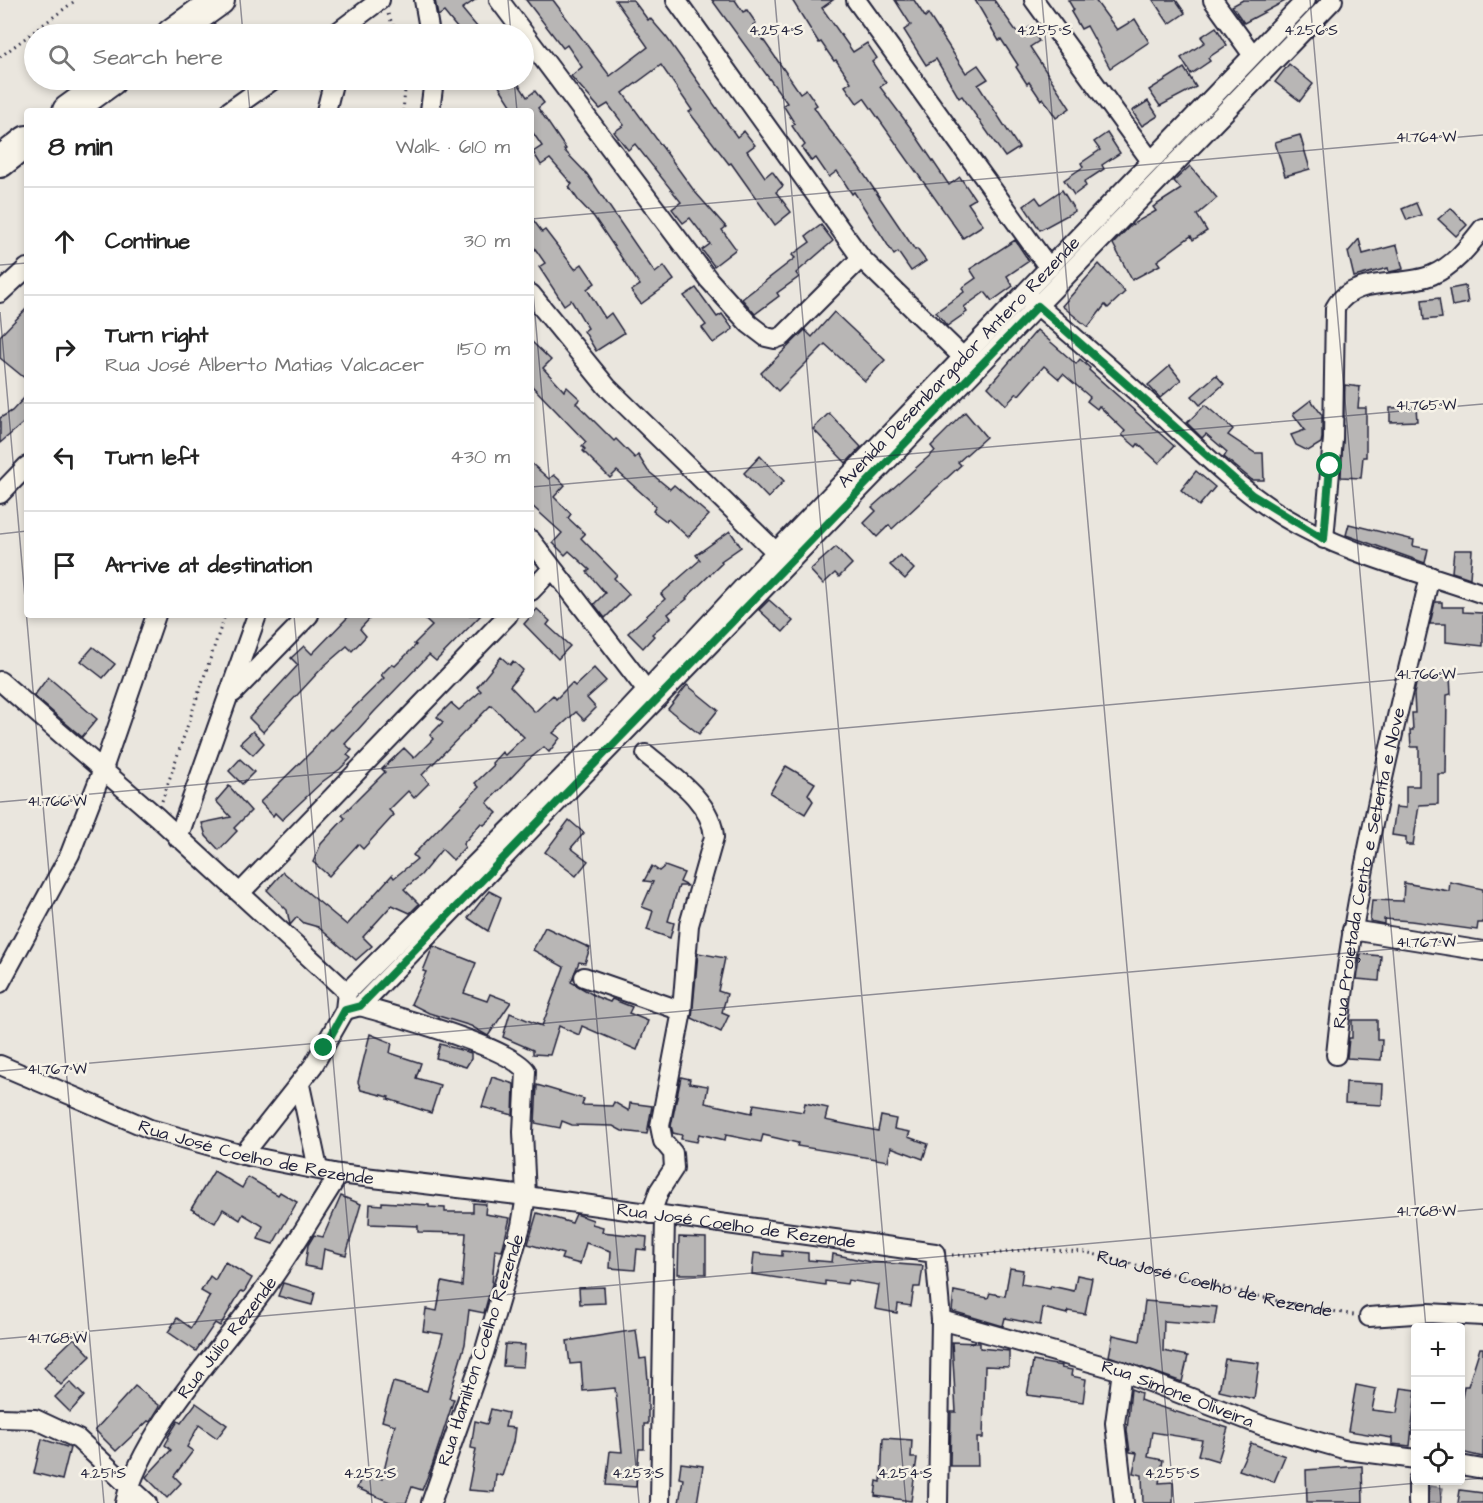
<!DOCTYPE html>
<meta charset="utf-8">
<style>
body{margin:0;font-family:"Architects Daughter",sans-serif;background:#f6f6f6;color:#222}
.controls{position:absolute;right:18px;bottom:18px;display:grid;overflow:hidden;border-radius:6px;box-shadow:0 3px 9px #0003}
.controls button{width:54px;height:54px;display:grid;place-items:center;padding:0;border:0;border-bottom:2px solid #e0e0e0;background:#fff;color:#222;font:30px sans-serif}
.stop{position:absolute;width:18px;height:18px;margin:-14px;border:4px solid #0b8043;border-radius:50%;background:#fff}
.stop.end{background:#0b8043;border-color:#fff;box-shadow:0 2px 6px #0008}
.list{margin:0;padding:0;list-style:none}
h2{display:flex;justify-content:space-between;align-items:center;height:78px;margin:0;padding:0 24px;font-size:26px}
h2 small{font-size:20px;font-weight:400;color:#767676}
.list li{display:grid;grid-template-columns:39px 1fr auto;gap:18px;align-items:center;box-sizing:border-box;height:108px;padding:0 24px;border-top:2px solid #e0e0e0}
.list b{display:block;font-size:22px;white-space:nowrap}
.list p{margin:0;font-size:20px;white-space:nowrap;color:#767676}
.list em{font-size:20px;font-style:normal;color:#767676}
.icon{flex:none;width:33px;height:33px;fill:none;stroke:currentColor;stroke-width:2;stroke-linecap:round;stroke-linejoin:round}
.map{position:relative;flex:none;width:1483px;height:1503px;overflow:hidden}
.search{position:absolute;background:#fff;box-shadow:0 3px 9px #0003;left:24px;top:24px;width:510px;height:66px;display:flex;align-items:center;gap:15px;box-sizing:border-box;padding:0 21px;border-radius:33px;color:#767676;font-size:22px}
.panel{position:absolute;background:#fff;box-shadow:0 3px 9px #0003;left:24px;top:108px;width:510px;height:510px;border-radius:6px}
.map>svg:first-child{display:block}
</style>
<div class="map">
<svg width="1483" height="1503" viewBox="0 0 1483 1503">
<rect width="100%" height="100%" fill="#eae6de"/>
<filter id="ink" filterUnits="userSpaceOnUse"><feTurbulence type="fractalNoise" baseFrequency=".0167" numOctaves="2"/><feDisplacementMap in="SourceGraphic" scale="12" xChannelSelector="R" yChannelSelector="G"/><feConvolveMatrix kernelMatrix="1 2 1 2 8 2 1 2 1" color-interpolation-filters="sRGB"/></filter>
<g filter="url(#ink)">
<polygon fill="#a6a3a6" stroke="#716f7b" stroke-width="1.5" points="1430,1486 1443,1488 1440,1503 1427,1503"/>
<g fill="#b8b6b5" stroke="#22223b" stroke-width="1.5">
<polygon points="435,0 475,0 462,9 483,34 462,34 444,12 438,16"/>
<polygon points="526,0 553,0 610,76 648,47 615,0 633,0 648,20 650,18 667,38 737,137 744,131 755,145 747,151 765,177 772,171 783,186 776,192 791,212 775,225 731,163 729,164 689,112 692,110 661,65 623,93 695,192 726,227 722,230 736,249 714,266 702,250 710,244 690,218 683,223 672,209 681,202 635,144 628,150 614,132 624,125 608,104 600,109 571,76 582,67 567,45 563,48"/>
<polygon points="712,0 735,0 743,12 747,10 756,23 753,25 800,93 806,89 817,105 814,107 829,129 859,167 915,250 917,249 926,261 911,271 898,252 894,255 854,192 852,194 837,171 829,177 816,158 811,161 802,148 805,145 792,126 795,124 783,105 787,103"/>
<polygon points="792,0 833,0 822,8 853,52 867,43 877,58 872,62 886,83 880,87 910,127 949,185 960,177 975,199 968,203 983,225 963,238 864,98 857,103 845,86 851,82 836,60 834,61 821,42 819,43"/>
<polygon points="895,0 914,0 925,17 928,14 966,73 978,65 988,79 978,85 1019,148 1005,157 962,96 959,98 936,59 926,65 904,30 911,25"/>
<polygon points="975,0 994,0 1019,35 1030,27 1039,41 1030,47 1070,108 1056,118 1043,98 1041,100 1029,82 1027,84 1016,67 1018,65 1001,39 999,41"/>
<polygon points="1068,0 1095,0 1117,30 1135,19 1149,42 1110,68 1087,26 1081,29 1071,12 1074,10"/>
<polygon points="1153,0 1176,0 1185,13 1169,24"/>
<polygon points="1243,0 1287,0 1244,23 1232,6"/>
<polygon points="1216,27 1227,45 1208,58 1210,61 1191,74 1181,58 1205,42 1201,37"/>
<polygon points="1289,64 1313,84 1300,101 1275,82"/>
<polygon points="1184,68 1196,87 1160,106 1149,90"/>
<polygon points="495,80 516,80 527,97 535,91 544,103 538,108 566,149 564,150 587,174 655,273 664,266 674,280 641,304 631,291 640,285 594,217 578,200 569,187 572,184 550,159 541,165 533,152 542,146 531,130 531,111 509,111 513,108"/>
<polygon points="1148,101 1158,116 1142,126 1132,111"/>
<polygon points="1107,133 1120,153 1102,165 1104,169 1084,182 1086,186 1074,195 1064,180 1083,167 1081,163 1100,150 1094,142"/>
<polygon points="1300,135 1310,169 1285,176 1275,142"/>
<polygon points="1190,166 1217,198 1197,215 1207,231 1193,240 1191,236 1157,261 1160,265 1132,280 1113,244 1131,225 1156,211 1153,207 1181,189 1174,181"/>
<polygon points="1062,190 1075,211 1040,230 1024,206 1036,197 1041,204"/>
<polygon points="1416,203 1421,215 1407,220 1402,209"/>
<polygon points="1451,208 1467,225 1456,236 1438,219"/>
<polygon points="531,217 542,232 545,230 575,269 582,264 595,283 587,289 605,318 611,313 624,333 596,351 584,331 588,328 571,300 564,305 539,267 545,263 531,243"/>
<polygon points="821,225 833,241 796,273 799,277 777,293 779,296 755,314 742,299 795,258 792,255 810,242 806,236"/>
<polygon points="1359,239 1363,254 1397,245 1403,269 1389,272 1388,268 1354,277 1348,252"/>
<polygon points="1015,240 1029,261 1007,276 1013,286 992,301 985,292 964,307 967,312 947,326 936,312 964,292 962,288 976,278 970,269"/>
<polygon points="1099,264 1125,292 1108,308 1105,305 1088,327 1062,306"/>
<polygon points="1465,286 1468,303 1452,306 1449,289"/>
<polygon points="696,288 717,317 722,314 733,329 713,343 702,328 706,325 684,296"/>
<polygon points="1439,298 1442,318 1424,320 1422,300"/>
<polygon points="27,308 27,380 0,358 0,336"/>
<polygon points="834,312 885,360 865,381 825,344 778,391 761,373 805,330 812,337"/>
<polygon points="1037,330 1076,364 1080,359 1090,368 1089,370 1174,446 1159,463 1138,444 1136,447 1122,435 1125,431 1099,406 1097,409 1087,401 1090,397 1063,374 1059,379 1044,366 1019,395 1017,393 1006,405 988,387"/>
<polygon points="531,341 551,360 543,368 564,391 567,387 580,399 576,403 614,441 616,439 635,458 638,455 648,471 670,489 674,485 709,515 688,537 668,519 666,521 653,511 656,506 617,471 610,478 583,451 585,449 582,446 586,442 531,385"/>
<polygon points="1170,366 1181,380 1160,398 1148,385"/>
<polygon points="1216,375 1224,384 1200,405 1192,396"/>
<polygon points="1345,385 1360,387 1358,408 1366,408 1366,457 1363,457 1361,478 1341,477"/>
<polygon points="27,395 27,420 0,443 0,418 12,411"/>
<polygon points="1311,400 1322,415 1322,438 1321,443 1308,451 1296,445 1291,435 1305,430 1293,414"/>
<polygon points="1205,405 1233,429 1228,435 1255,453 1263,453 1264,480 1252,480 1224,457 1227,452 1206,434 1202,438 1187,423"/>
<polygon points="1416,407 1417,421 1390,422 1390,408"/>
<polygon points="965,412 986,437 958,462 961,465 892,529 889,525 877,537 864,523 876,511 872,507 935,451 931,446"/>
<polygon points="829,413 861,447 846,463 813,429"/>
<polygon points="760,456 784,481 768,498 744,473"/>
<polygon points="531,463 549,479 554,475 565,485 554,497 571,514 568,518 585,534 581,538 617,575 614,578 629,594 605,618 594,604 605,593 587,572 590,570 569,551 565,555 553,543 562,533 531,505"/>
<polygon points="1196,471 1215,487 1199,506 1181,490"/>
<polygon points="1349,524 1414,540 1413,546 1428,549 1425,563 1346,535"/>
<polygon points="730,531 741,547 721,561 722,563 686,598 687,599 668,614 671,618 652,634 654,636 643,648 628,633 665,599 661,594 700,560 696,555"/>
<polygon points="836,547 852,564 839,577 835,573 823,584 810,570"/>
<polygon points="1454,550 1472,550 1470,578 1452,572"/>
<polygon points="900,555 914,569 905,579 890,565"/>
<polygon points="769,600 793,621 783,632 759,610"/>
<polygon points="1435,602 1442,602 1442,607 1463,607 1463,612 1483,613 1483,646 1446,642 1446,624 1430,624"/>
<polygon points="537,609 550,621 547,625 570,646 558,659 524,624"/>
<polygon points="350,615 373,615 360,629 366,636 352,651 347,646 324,666 263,732 249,718 298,665 291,658 304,646 312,654"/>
<polygon points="420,615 481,615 436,661 429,655 427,657 374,712 345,744 352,750 347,755 351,758 340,769 322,782 282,820 275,813 273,816 260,802 314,749 330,729 331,730 384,678 381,675 392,664 395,666 416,645 414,644 432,626"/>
<polygon points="93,647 115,664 103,678 81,661"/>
<polygon points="501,657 510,665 513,661 523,670 510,686 535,712 553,695 556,699 572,683 575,686 594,668 606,681 587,698 596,708 584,720 576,712 553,733 560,738 549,752 544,747 527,761 487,803 497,813 484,825 481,823 463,844 465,847 453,860 442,849 421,875 404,889 419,904 410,913 392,905 363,937 372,946 356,960 318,927 304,923 297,917 290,925 287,910 267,890 283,872 347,925 392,875 394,878 417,859 413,855 479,787 475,783 494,765 492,763 502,752 505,755 524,737 491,705 422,775 429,783 414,798 408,791 389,810 394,815 363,849 358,844 329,876 313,862 321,844 345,818 342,815 385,772 382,769 404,748 414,758 433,739 430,735 443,722 437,717 451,703 459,710 481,691 477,687"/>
<polygon points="48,677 97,719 82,737 34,696"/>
<polygon points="1450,677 1451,694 1447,695 1446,774 1438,774 1438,804 1419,805 1413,845 1406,845 1406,837 1392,835 1396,807 1406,808 1406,786 1419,786 1419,747 1411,747 1410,730 1413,730 1412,713 1415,713 1414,694 1417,679"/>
<polygon points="687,685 718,710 699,734 668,709"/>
<polygon points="253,731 264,743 253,755 240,743"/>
<polygon points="240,759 254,772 242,784 229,771"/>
<polygon points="786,766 815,783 808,794 813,801 805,814 770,793"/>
<polygon points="229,786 251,811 234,828 237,831 219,850 206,836 202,823 231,817 216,801"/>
<polygon points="569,820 584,833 571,848 588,861 576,876 545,852"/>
<polygon points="652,866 659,871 665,866 684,873 680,882 688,886 679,886 675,898 668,921 674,923 670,938 647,930 653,911 642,907 653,882 644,881"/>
<polygon points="1450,882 1483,889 1483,923 1478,923 1477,930 1411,921 1384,919 1384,924 1370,921 1372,900 1403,901 1404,883 1449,891"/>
<polygon points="489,891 501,897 488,931 468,918"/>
<polygon points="545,927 590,948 585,963 579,962 571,982 597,997 610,1002 612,999 632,1007 629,1013 648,1021 637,1050 582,1026 579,1035 559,1026 550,1055 533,1054 533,1050 503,1037 510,1013 542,1026 564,967 533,950"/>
<polygon points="433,946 476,963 464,993 487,1001 490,994 511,1002 488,1036 471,1026 429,1013 411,1004 426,972 423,971"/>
<polygon points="698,953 725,958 718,991 727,994 722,1012 729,1015 721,1032 692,1018"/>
<polygon points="1361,954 1381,956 1379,981 1357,979"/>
<polygon points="1352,1020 1377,1020 1377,1040 1382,1040 1381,1060 1347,1058 1349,1038 1352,1038"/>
<polygon points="370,1034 392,1043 390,1053 421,1063 416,1078 440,1085 431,1113 388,1099 389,1097 361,1090 358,1082"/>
<polygon points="440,1044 471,1053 471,1059 466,1067 436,1058"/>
<polygon points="492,1077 514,1084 513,1115 482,1107"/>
<polygon points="681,1077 690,1079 689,1083 708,1086 705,1103 752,1113 754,1104 803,1112 805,1103 828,1108 825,1120 878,1131 881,1116 896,1119 894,1129 910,1132 908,1137 928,1144 923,1159 891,1147 888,1161 797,1146 798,1143 763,1135 761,1142 726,1135 725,1140 699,1134 697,1142 681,1139 682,1135 673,1133 671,1126"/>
<polygon points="1346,1082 1383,1084 1382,1105 1345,1103"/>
<polygon points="537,1085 584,1099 582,1105 612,1106 614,1102 629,1111 630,1103 652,1106 647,1134 622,1131 613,1126 572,1125 562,1121 560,1128 535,1123"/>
<polygon points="214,1171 242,1188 248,1177 278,1195 280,1192 297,1202 273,1244 258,1239 263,1226 243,1214 240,1220 223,1209 215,1223 191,1209"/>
<polygon points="341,1196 361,1204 346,1255 324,1249 321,1269 305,1266 308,1245 314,1235 323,1237"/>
<polygon points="382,1202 429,1205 429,1207 445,1208 445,1212 473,1212 473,1203 486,1204 485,1214 510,1218 502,1251 495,1250 492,1284 484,1313 469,1310 465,1344 449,1398 454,1399 432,1466 422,1490 412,1487 406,1503 392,1503 357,1488 364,1471 382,1479 395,1425 382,1421 393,1382 427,1391 443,1334 423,1331 426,1309 437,1311 442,1282 462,1286 466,1233 418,1232 418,1226 369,1224 370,1204 382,1205"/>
<polygon points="537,1213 572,1223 576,1214 593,1220 592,1224 603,1227 602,1232 647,1237 646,1250 637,1249 635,1270 610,1268 611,1251 586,1243 580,1264 561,1259 563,1254 528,1244"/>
<polygon points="679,1237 706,1238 706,1274 678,1274"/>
<polygon points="782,1251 808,1253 808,1260 832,1262 833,1254 870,1262 923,1266 920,1287 914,1287 911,1306 898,1304 897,1313 875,1309 879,1285 848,1280 847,1284 825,1281 825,1285 752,1274 754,1253 782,1256"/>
<polygon points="225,1262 252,1278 244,1292 241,1291 220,1326 215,1323 196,1351 168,1332 177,1318 191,1328 210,1296 201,1291 210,1276 215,1280"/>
<polygon points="1010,1268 1023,1270 1021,1284 1050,1289 1051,1286 1074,1291 1077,1275 1092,1278 1085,1314 1068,1311 1067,1314 1043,1308 1040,1325 1005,1318 1003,1326 952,1311 954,1291 988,1298 990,1293 1005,1296"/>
<polygon points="283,1283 315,1292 312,1305 278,1296"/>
<polygon points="604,1287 605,1303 580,1304 579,1288"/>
<polygon points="1145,1301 1217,1307 1214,1325 1164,1321 1163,1351 1188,1356 1182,1382 1109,1356 1113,1335 1140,1341"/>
<polygon points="636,1330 640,1359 646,1358 648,1380 648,1424 644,1424 644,1449 639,1449 636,1487 606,1485 610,1451 622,1452 615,1388 583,1391 581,1363 570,1364 567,1341"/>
<polygon points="74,1338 91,1356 61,1385 44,1367"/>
<polygon points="952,1342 980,1343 980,1348 1009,1351 1009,1367 985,1366 983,1438 977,1438 978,1466 950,1466 951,1412 956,1412"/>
<polygon points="505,1344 525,1345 523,1367 503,1366"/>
<polygon points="1480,1348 1483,1348 1483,1457 1461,1452 1461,1403 1464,1386 1468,1386"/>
<polygon points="1225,1359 1259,1363 1254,1399 1219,1391"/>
<polygon points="1033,1361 1062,1366 1061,1368 1072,1370 1071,1376 1086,1379 1083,1402 1027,1395"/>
<polygon points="70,1382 84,1396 70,1412 55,1397"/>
<polygon points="1356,1385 1376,1389 1372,1410 1397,1413 1401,1388 1416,1390 1410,1446 1392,1444 1392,1438 1348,1431"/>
<polygon points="135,1386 160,1406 150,1422 148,1421 116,1451 95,1430"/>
<polygon points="1131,1389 1141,1393 1140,1400 1148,1403 1228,1428 1218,1461 1198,1455 1202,1440 1152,1432 1148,1457 1163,1460 1159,1483 1173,1482 1173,1503 1143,1503 1142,1475 1133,1473 1137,1453 1130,1452 1127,1430"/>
<polygon points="196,1403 227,1425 217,1438 199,1425 187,1447 193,1451 174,1476 181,1483 167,1498 146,1477 171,1450 165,1445 169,1438 168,1437 178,1421 181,1423"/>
<polygon points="491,1409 508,1413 505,1427 515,1428 513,1442 502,1476 496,1474 494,1492 468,1490 476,1449 471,1448 475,1421 487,1424"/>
<polygon points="883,1438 912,1440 911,1458 917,1458 911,1501 875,1496 877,1481 881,1482"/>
<polygon points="42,1439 70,1448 62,1480 34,1473"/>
<polygon points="1251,1443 1285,1456 1274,1482 1239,1470"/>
<polygon points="681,1463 703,1466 697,1503 679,1503 683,1479 679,1478"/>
<polygon points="1362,1466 1363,1502 1307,1502 1306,1470"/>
<polygon points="1460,1490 1483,1493 1483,1503 1458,1503"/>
</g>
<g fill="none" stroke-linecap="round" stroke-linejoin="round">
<defs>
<g id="street">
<polyline points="424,0 430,34"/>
<polyline points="499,0 709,280 749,324 766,337 775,339 783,336 861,258"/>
<polyline points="676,0 861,258 971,365"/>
<polyline points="856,0 1049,268"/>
<polyline points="1034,0 1151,161"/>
<polyline points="1213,0 1252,54"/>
<polyline points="335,34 380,0"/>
<polyline points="229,111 273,80"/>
<polyline points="326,111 334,80"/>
<polyline points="430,111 434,80"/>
<polyline points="0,293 27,268"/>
<polyline points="531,294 607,387 776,552"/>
<path d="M1029,298C1070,334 1112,369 1152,406C1194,445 1235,487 1284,517C1343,553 1418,571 1483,594"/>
<polyline points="0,494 27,466"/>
<path d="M1324,539L1333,439L1335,308C1353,275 1401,288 1432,275C1454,266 1469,246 1483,228"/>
<polyline points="531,540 647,691"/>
<polyline points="531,591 552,569"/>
<polyline points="0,681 157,817 347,992"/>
<polyline points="233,693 309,615"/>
<path d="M646,754C671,775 712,801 714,837L689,925L682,1011L660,1126L663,1141L673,1153L674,1168L659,1191L651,1214"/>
<polyline points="178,838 257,615"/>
<polyline points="240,893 508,615"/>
<polyline points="1352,930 1483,951"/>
<polyline points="584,977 682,1011"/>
<polyline points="0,983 70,854 103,769 156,615"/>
<path d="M360,1006C394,1016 508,1046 526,1071L523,1132L526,1196L521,1226L484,1353L431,1503"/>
<polyline points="345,1010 360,1006 1333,0"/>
<path id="s2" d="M1336,1055C1352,892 1393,735 1430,576"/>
<path id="s3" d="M0,1065L150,1129L243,1155L339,1174L526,1196L935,1253L941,1320L938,1503"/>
<polyline points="300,1085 318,1169"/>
<path id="s4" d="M243,1155L313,1066L345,1010L347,992L613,727L776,552L1306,0"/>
<polyline points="1369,1317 1428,1313 1483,1316"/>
<path id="s5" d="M941,1320L1122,1371L1263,1426L1347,1450L1416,1459"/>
<polyline points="1122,1371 1115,1423 1124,1503"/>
<polyline points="0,1418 35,1419 78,1439 147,1503"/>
<polyline points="1460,1465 1483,1469"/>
<path id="s6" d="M125,1503C141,1432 221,1349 264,1290C291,1253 314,1213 339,1174"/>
<polyline points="660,1503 665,1216"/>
<polyline points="1418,1503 1418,1480"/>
</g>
<g id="primary">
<polyline points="172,34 219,0"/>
<polyline points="68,111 111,80"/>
<polyline points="0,162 27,141"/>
</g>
</defs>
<use href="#street" stroke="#22223b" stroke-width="22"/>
<use href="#primary" stroke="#22223b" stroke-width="34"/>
<g stroke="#22223b" stroke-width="3" stroke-dasharray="1.5 4.5" stroke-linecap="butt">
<polyline points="388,14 397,34"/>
<polyline points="0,57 76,0"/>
<polyline points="403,111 406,80"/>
<polyline points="162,801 225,615"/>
<path id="s1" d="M952,1255H985L1032,1249L1085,1252L1278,1301L1354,1315"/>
</g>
<use href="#street" stroke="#f7f3e8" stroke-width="18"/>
<use href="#primary" stroke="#f7f3e8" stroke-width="30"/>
</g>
</g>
<g fill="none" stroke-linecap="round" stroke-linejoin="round" filter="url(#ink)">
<polyline stroke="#0b8043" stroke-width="8" points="324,1048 345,1010 360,1006 1038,306 1252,495 1324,539 1330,466"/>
</g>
<path fill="none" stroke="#22223b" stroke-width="1.5" stroke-opacity="0.45" d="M240,0L243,34M508,0L511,34M775,0L906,1503M1042,0L1174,1503M1310,0L1426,1328M247,80L250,111M514,80L517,111M531,219L1483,135M0,265L27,263M531,269L639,1503M0,312L104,1503M531,487L1483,404M0,534L27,531M294,615L372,1503M0,802L1483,672M0,1071L1483,941M0,1339L1483,1209M1439,1480L1441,1503M1460,1480L1483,1478M1194,1503L1451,1480"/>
<g text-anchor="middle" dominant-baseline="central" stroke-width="5" stroke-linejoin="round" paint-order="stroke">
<g font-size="18" fill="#22223b" stroke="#f7f3e8">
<text stroke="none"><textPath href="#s4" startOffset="1074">Avenida Desembargador Antero Rezende</textPath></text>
<text stroke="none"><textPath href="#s2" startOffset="190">Rua Projetada Cento e Setenta e Nove</textPath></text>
<text stroke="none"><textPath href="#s3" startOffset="272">Rua José Coelho de Rezende</textPath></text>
<text stroke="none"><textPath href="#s3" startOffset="758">Rua José Coelho de Rezende</textPath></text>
<text stroke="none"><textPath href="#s1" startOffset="267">Rua José Coelho de Rezende</textPath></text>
<text stroke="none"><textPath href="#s6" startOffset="196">Rua Júlio Rezende</textPath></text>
<text transform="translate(481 1350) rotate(-72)">Rua Hamilton Coelho Rezende</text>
<text stroke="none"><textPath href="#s5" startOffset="248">Rua Simone Oliveira</textPath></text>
</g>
</g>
<g font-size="15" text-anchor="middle" fill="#22223b" stroke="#f7f3e8" stroke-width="5" stroke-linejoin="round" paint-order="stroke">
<text x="776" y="35">4.254°S</text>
<text x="1044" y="35">4.255°S</text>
<text x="1311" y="35">4.256°S</text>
<text x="1426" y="142">41.764°W</text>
<text x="1426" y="410">41.765°W</text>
<text x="1426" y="679">41.766°W</text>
<text x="57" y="806">41.766°W</text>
<text x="1426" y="947">41.767°W</text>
<text x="57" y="1074">41.767°W</text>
<text x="1426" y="1216">41.768°W</text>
<text x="57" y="1343">41.768°W</text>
<text x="103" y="1478">4.251°S</text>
<text x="370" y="1478">4.252°S</text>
<text x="638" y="1478">4.253°S</text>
<text x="905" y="1478">4.254°S</text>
<text x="1172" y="1478">4.255°S</text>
</g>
</svg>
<div class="controls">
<button>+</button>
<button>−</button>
<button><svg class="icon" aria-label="locate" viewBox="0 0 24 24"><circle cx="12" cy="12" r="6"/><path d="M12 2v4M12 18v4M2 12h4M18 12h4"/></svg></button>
</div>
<div class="stop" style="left:1330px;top:466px"></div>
<div class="stop end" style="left:324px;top:1048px"></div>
<div class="search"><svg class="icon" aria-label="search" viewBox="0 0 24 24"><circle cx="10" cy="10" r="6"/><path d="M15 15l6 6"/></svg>Search here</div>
<section class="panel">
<h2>8 min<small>Walk · 610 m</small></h2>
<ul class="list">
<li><svg class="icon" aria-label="ahead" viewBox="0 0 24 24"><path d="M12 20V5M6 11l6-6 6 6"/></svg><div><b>Continue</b></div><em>30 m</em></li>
<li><svg class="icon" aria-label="right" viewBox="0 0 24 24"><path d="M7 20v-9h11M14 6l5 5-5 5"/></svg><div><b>Turn right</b><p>Rua José Alberto Matias Valcacer</p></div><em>150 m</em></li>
<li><svg class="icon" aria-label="left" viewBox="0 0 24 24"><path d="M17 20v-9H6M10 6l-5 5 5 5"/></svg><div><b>Turn left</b></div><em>430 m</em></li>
<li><svg class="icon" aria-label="arrive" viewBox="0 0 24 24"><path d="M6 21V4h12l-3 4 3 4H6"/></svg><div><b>Arrive at destination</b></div></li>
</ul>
</section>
</div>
